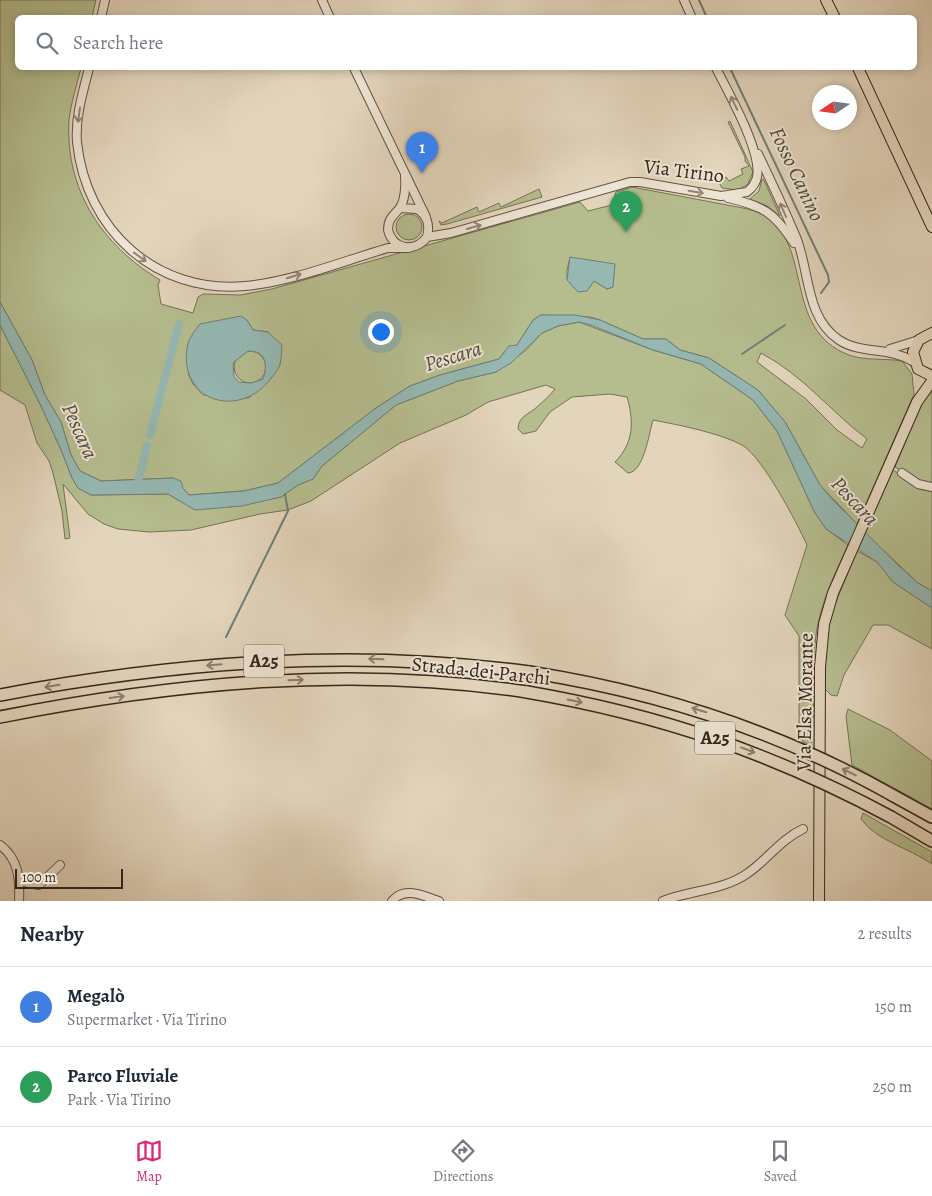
<!DOCTYPE html>
<meta charset="utf-8">
<style>
body{margin:0;font-family:Alegreya,serif;background:#f6f6f7;color:#1f2937}
.compass{position:absolute;left:812px;top:85px;width:45px;height:45px;border-radius:50%;background:#fff;box-shadow:0 2px 8px #0003;rotate:257deg}
.scale{position:absolute;left:15px;bottom:12px;width:108px;box-sizing:border-box;padding-left:5px;border:2px solid #37261b;border-top:0;font-size:14px;line-height:18px;white-space:nowrap;color:#37261b;-webkit-text-stroke:4px #ede4d3;paint-order:stroke}
.you{position:absolute;left:380px;top:331px;width:18px;height:18px;margin:-12px;border:4px solid #fff;border-radius:50%;background:#1a73e8;box-shadow:0 0 0 8px #1a73e833}
.badge{display:grid;place-items:center;width:32px;height:32px;border-radius:50%;background:#db2777;color:#fff;font-size:16px;font-weight:700}
.pin{position:absolute;translate:-50% -41px;filter:drop-shadow(0 1px 2px #0008)}
.pin::after{content:'';position:absolute;top:26px;width:18px;height:15px;background:inherit;clip-path:polygon(0 0,100% 0,50% 100%)}
.list{margin:0;padding:0;list-style:none}
h2{display:flex;justify-content:space-between;align-items:center;height:65px;margin:0;padding:0 20px;font-size:21px}
h2 small{font-size:16px;font-weight:400;color:#747a83}
.list li{display:grid;grid-template-columns:32px 1fr auto;gap:15px;align-items:center;box-sizing:border-box;height:80px;padding:0 20px;border-top:1px solid #e0e1e3}
.list b{display:block;font-size:19px;white-space:nowrap}
.list p{margin:0;font-size:16px;white-space:nowrap;color:#747a83}
.list em{font-size:16px;font-style:normal;color:#747a83}
.icon{flex:none;width:28px;height:28px;fill:none;stroke:currentColor;stroke-width:2;stroke-linecap:round;stroke-linejoin:round}
.map{position:relative;flex:none;width:932px;height:901px;overflow:hidden}
.search{position:absolute;background:#fff;box-shadow:0 2px 8px #0003;left:15px;right:15px;top:15px;height:55px;display:flex;align-items:center;gap:12px;box-sizing:border-box;padding:0 18px;border-radius:8px;color:#747a83;font-size:19px}
.sheet{height:225px;background:#fff}
nav{display:flex;justify-content:space-around;align-items:center;box-sizing:border-box;height:70px;border-top:1px solid #e0e1e3;background:#fff;font-size:14px;color:#747a83}
nav a{display:grid;justify-items:center;gap:2px}
nav .on{color:#db2777}
.map>svg:first-child{display:block}
</style>
<div class="map">
<svg width="932" height="901" viewBox="0 0 932 901">
<rect width="100%" height="100%" fill="#e3d5bc"/>
<filter id="stains"><feTurbulence type="fractalNoise" baseFrequency=".004" numOctaves="4"/><feColorMatrix values="0 0 0 0 .2 0 0 0 0 .09 0 0 0 0 .02 0 0 0 .5 -.17"/></filter>
<radialGradient id="worn" r=".72"><stop offset=".6" stop-color="#630" stop-opacity="0"/><stop offset="1" stop-color="#630" stop-opacity=".3"/></radialGradient>
<g fill="#b5bd8f" stroke="#767255" fill-rule="evenodd">
<path d="M0,0H96L92,17L18,18V68H81C77,84 71,103 69,120C65,190 102,245 160,280L158,285L161,304L193,313L198,297L203,294L240,295L272,289L580,202L588,211L612,205L616,192L632,187C662,193 692,198 722,204C735,207 751,208 763,215C815,244 781,329 849,355C865,361 885,358 902,361L912,374L914,394L857,524L820,485L785,422L758,390L709,358L680,350L666,339H643L600,320L590,317L541,315L533,320L517,345L505,351L499,359L440,375L410,386L376,408L278,483L244,491L189,495L173,478L101,481L80,471L71,455L61,422L45,395L32,360L0,302ZM570,257L613,287L607,289L594,281L586,291L567,280V271ZM247,320L253,330L268,332L281,345L280,365L249,398L203,395L193,384L188,373ZM761,353C803,375 831,412 867,439L862,448L837,430L806,399L757,362Z"/>
<polygon points="730,121 753,172 748,184 738,190 722,188 718,181 726,177 729,181 743,174 741,169 749,166 745,161 745,157 728,122"/>
<polygon points="762,179 764,180 780,216 767,206 750,199 759,191"/>
<polygon points="539,189 542,197 447,224 441,225 439,221 442,223 477,207 479,212 499,203 501,207"/>
<circle cx="409" cy="227" r="13"/>
<path d="M579,322L653,350L701,364L753,400L777,431L814,511L826,529L848,545C835,574 820,604 816,635C811,672 814,710 815,747L803,742L799,734V636L785,615L807,545C797,523 762,456 742,445C720,433 679,425 653,420C649,433 644,472 628,473L615,462C634,443 634,421 627,397L610,394L572,397L550,412L536,431L523,434L518,429C518,416 530,414 538,406C544,401 550,395 555,389L546,385L488,402L466,415L400,443L311,501L288,510L260,514L191,530L149,532L118,529L104,524L88,514L63,484L70,538L65,539L62,511L53,473L49,461L37,443L25,405L0,390V325L41,406L62,452L72,478L78,488L91,495L168,494L180,501L230,507L281,497L298,485L313,479L322,466L396,405L458,381L496,372L525,351L542,333L558,326Z"/>
<circle cx="250" cy="367" r="16"/>
<polygon points="932,386 932,485 925,484 895,467 926,391"/>
<polygon points="893,470 923,490 932,491 932,591 918,583 865,533"/>
<polygon points="857,551 877,562 893,582 932,608 932,649 888,625 873,625 844,675 837,696 831,695 824,688 826,634 831,614"/>
<polygon points="848,709 890,730 932,761 932,809 852,765 846,716"/>
<path d="M863,813L932,852V864C909,848 877,841 861,819Z"/>
</g>
<g fill="#95b8b3" stroke="#6f7e76" fill-rule="evenodd">
<polygon points="570,257 615,264 613,287 607,289 594,281 587,291 578,292 567,280"/>
<polygon points="0,302 32,360 45,395 61,422 71,455 80,471 101,481 173,478 181,481 183,488 189,495 244,491 278,483 376,408 410,386 440,375 499,359 509,346 517,345 533,320 541,315 576,315 600,320 643,339 666,339 680,350 709,358 758,390 785,422 820,485 832,499 899,566 918,583 932,591 932,608 893,582 877,562 826,529 814,511 777,431 753,400 701,364 653,350 591,325 579,322 558,326 542,333 511,363 496,372 458,381 396,405 322,466 313,479 298,485 281,497 242,506 195,510 168,494 91,495 78,488 72,478 62,452 41,406 0,325"/>
<path d="M241,316L247,320L253,330L268,332L282,345C281,351 282,358 280,364C279,369 275,373 272,377C241,421 175,402 188,343C190,337 196,329 200,324ZM248,351C266,351 268,364 263,379L251,383L239,382L234,376L233,363Z"/>
</g>
<g fill="none" stroke-linecap="round" stroke-linejoin="round">
<g stroke="#6f7e76" stroke-width="2">
<polyline points="699,0 707,18"/>
<polyline points="730,68 828,275 829,282 821,293"/>
<polyline points="742,354 785,325"/>
<polyline points="148,437 179,321"/>
<polyline points="136,480 145,447"/>
<polyline points="226,637 288,511 285,494"/>
</g>
<g stroke="#95b8b3" stroke-width="8">
<polyline points="150,435 179,324"/>
<polyline points="137,487 147,446"/>
</g>
<defs>
<g id="minor">
<polyline points="322,0 330,18"/>
<polyline points="684,0 692,18"/>
<polyline points="101,18 105,0"/>
<path d="M89,68C83,92 75,117 77,142C86,230 156,294 245,286C292,282 343,261 388,248H409"/>
<polyline points="354,68 426,217"/>
<path d="M758,154C771,181 784,209 796,237C810,271 805,317 839,340C862,355 889,346 914,362"/>
<path d="M728,198C763,206 774,212 794,243"/>
<path d="M400,208L417,209C428,216 430,225 427,237C415,253 393,250 388,230C388,219 393,216 399,209C405,202 406,185 405,176"/>
<path d="M427,237L451,233L630,182H640L721,196L747,192C752,188 756,183 757,177C762,151 728,92 716,68"/>
<polyline points="890,349 919,340"/>
<polyline points="902,473 918,484 932,487"/>
<path d="M0,845C19,859 20,880 19,901"/>
<polyline points="20,881 39,885 60,865"/>
<path d="M392,901C405,886 423,896 439,901"/>
<path d="M663,901C690,890 723,891 748,873C767,860 781,839 803,829"/>
</g>
<g id="major">
<polyline points="826,0 835,18"/>
<polyline points="858,68 932,227"/>
<polyline points="932,333 919,340 913,352 918,369 932,376"/>
<polyline points="819,901 820,667 824,624 833,593 917,402 932,381"/>
</g>
<g id="highway">
<path d="M0,695C175,662 352,648 529,672"/>
<path d="M0,717C172,683 352,665 527,692"/>
<polyline points="892,795 932,817"/>
<polyline points="891,817 932,841"/>
</g>
</defs>
<use href="#minor" stroke="#625243" stroke-width="10"/>
<use href="#major" stroke="#37261b" stroke-width="12"/>
<use href="#highway" stroke="#37261b" stroke-width="14"/>
<use href="#minor" stroke="#ede4d3" stroke-width="8"/>
<use href="#major" stroke="#e3d5bc" stroke-width="10"/>
<use href="#highway" stroke="#e3d5bc" stroke-width="11"/>
<defs>
<g id="highway-bridge">
<path d="M529,672C657,692 779,731 892,795"/>
<path d="M527,692C661,715 772,753 891,817"/>
</g>
</defs>
<use href="#highway-bridge" stroke="#37261b" stroke-width="14" stroke-linecap="butt"/>
<use href="#highway-bridge" stroke="#e3d5bc" stroke-width="11"/>
</g>
<defs><path id="oneway-shaft" d="M-6 0H5M1.5-3L5.5 0L1.5 3" fill="none" stroke-width="1.6" stroke-linecap="round" stroke-linejoin="round" transform="scale(1.25)"/></defs>
<g stroke="#928577">
<use href="#oneway-shaft" transform="translate(734 103) rotate(-116)"/>
<use href="#oneway-shaft" transform="translate(79 115) rotate(98)"/>
<use href="#oneway-shaft" transform="translate(696 192) rotate(10)"/>
<use href="#oneway-shaft" transform="translate(783 210) rotate(-114)"/>
<use href="#oneway-shaft" transform="translate(474 227) rotate(-16)"/>
<use href="#oneway-shaft" transform="translate(140 257) rotate(36)"/>
<use href="#oneway-shaft" transform="translate(294 276) rotate(-17)"/>
</g>
<g stroke="#8d7e6c">
<use href="#oneway-shaft" transform="translate(376 659) rotate(-178)"/>
<use href="#oneway-shaft" transform="translate(214 665) rotate(175)"/>
<use href="#oneway-shaft" transform="translate(296 680) rotate(-2)"/>
<use href="#oneway-shaft" transform="translate(52 686) rotate(171)"/>
<use href="#oneway-shaft" transform="translate(117 697) rotate(-8)"/>
<use href="#oneway-shaft" transform="translate(575 701) rotate(11)"/>
<use href="#oneway-shaft" transform="translate(699 710) rotate(-163)"/>
<use href="#oneway-shaft" transform="translate(748 750) rotate(21)"/>
<use href="#oneway-shaft" transform="translate(849 772) rotate(-154)"/>
</g>
<g text-anchor="middle" dominant-baseline="central" stroke-width="4" stroke-linejoin="round" paint-order="stroke">
<g fill="#ede4d3" stroke="#6e5f52" stroke-width="1">
<rect x="244" y="644.5" width="40" height="33" rx="4"/>
<rect x="695" y="721.5" width="40" height="33" rx="4"/>
</g>
<g font-size="19" font-weight="bold" fill="#37261b">
<text x="264" y="661">A25</text>
<text x="715" y="738">A25</text>
</g>
<g font-size="20" fill="#37261b" stroke="#ede4d3">
<text transform="translate(684 171) rotate(7)">Via Tirino</text>
<text transform="translate(481 671) rotate(6)">Strada dei Parchi</text>
<text transform="translate(805 702) rotate(-89)">Via Elsa Morante</text>
</g>
<g font-size="21" font-style="italic" fill="#4e4a41" stroke="#ede4d3">
<text transform="translate(797 174) rotate(65)">Fosso Canino</text>
<text transform="translate(453 356) rotate(-17)">Pescara</text>
<text transform="translate(80 431) rotate(66)">Pescara</text>
<text transform="translate(855 501) rotate(47)">Pescara</text>
</g>
</g>
<rect width="100%" height="100%" filter="url(#stains)"/>
<rect width="100%" height="100%" fill="url(#worn)"/>
</svg>
<svg class="compass" viewBox="-18 -18 36 36"><path d="M0-13l5 13h-10z" fill="#e53935"/><path d="M0 13l5-13h-10z" fill="#747a83"/></svg>
<div class="scale">100 m</div>
<div class="you"></div>
<div class="pin badge" style="left:422px;top:173px;background:#3f7fe0">1</div>
<div class="pin badge" style="left:626px;top:232px;background:#2e9e5b">2</div>
<div class="search"><svg class="icon" aria-label="search" viewBox="0 0 24 24"><circle cx="10" cy="10" r="6"/><path d="M15 15l6 6"/></svg>Search here</div>
</div>
<section class="sheet">
<h2>Nearby<small>2 results</small></h2>
<ul class="list">
<li><span class="badge" style="background:#3f7fe0">1</span><div><b>Megalò</b><p>Supermarket · Via Tirino</p></div><em>150 m</em></li>
<li><span class="badge" style="background:#2e9e5b">2</span><div><b>Parco Fluviale</b><p>Park · Via Tirino</p></div><em>250 m</em></li>
</ul>
</section>
<nav>
<a class="on"><svg class="icon" aria-label="map" viewBox="0 0 24 24"><path d="M3 6l6-2 6 2 6-2v14l-6 2-6-2-6 2zM9 4v14M15 6v14"/></svg>Map</a>
<a><svg class="icon" aria-label="directions" viewBox="0 0 24 24"><path d="M12 3l9 9-9 9-9-9zM9 14v-3h6M13 9l2 2-2 2"/></svg>Directions</a>
<a><svg class="icon" aria-label="saved" viewBox="0 0 24 24"><path d="M7 4h10v16l-5-4-5 4z"/></svg>Saved</a>
</nav>
